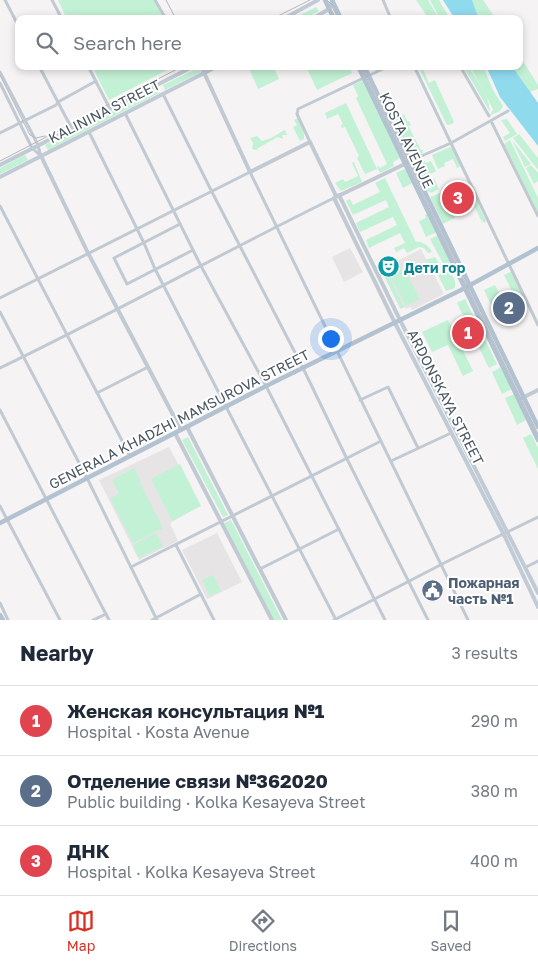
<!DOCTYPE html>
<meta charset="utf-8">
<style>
body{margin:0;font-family:"Golos Text",sans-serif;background:#f2f2f3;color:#1f2937}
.you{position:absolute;left:330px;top:338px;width:18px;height:18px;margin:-12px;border:4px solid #fff;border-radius:50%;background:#1a73e8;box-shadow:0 0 0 8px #1a73e833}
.badge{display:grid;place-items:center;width:32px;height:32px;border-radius:50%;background:#d93025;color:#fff;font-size:16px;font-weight:700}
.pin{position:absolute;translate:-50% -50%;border:2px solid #fff;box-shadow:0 1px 5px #0006}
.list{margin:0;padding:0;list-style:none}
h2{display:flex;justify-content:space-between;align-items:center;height:65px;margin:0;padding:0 20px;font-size:21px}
h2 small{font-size:16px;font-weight:400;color:#747a83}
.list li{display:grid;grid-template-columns:32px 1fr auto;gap:15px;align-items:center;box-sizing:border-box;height:70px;padding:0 20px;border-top:1px solid #e0e1e3}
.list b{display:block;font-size:19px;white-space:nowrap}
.list p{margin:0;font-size:16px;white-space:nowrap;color:#747a83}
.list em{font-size:16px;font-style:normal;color:#747a83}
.icon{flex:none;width:28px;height:28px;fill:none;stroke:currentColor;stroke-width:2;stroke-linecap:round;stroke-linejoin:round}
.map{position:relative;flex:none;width:538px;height:620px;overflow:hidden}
.search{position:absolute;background:#fff;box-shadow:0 2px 8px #0003;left:15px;right:15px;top:15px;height:55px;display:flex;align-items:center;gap:12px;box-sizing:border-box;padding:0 18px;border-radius:10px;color:#747a83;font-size:19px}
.sheet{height:275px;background:#fff}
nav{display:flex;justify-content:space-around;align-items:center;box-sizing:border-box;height:70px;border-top:1px solid #e0e1e3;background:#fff;font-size:14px;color:#747a83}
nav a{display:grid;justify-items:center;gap:2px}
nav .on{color:#d93025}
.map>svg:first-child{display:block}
</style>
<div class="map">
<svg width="538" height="620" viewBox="0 0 538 620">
<rect width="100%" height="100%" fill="#f5f3f3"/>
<g fill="#e6e4e5">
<polygon points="350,248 363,272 344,282 332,257"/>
<polygon points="421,249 444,294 412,310 410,307 406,309 405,307 400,309 384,275 398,268 395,262"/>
<polygon points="169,447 200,506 170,523 178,541 139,560 99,480"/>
<polygon points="217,533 242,582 207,599 182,550"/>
</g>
<g fill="#c3f1d5">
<polygon points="58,0 154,0 164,19 67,19"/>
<polygon points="416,0 428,0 439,19 429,19"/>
<polygon points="430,0 439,0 450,19 440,19"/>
<polygon points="472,0 483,0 496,19 479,19"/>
<polygon points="316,7 319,11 304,19 292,19"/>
<polygon points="519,55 538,85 538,89 530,92 512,66 519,66"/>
<polygon points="92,66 175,66 109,100"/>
<polygon points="248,66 273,66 279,79 258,89"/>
<polygon points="306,66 349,66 352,73 317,90"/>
<path d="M463,66H468C476,79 490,96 490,112Z"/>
<polygon points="470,66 483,66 493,90 503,106 500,111 489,116 493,110 492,107"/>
<polygon points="198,68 201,72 165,90 163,85"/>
<polygon points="423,69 429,83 435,80 454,122 452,124 447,125 420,70"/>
<polygon points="364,80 400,158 393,162 394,166 380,173 377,167 379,166 380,168 387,164 356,98 358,96 353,85"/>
<polygon points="156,88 159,93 48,150 45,145"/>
<polygon points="346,103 377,169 365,174 357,158 359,156 345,127 342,128 341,125 343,124 338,114 327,119 325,113"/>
<polygon points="404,114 407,121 409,121 411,125 403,129 409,127 414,137 409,141 415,139 421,150 423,150 422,155 418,155 417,152 417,157 415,157 409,154 393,119 396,116 398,119"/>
<polygon points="298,118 304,132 304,139 300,141 293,127 297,125 294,120"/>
<polygon points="507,119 517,134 505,141 503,137 510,133 501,120"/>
<polygon points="285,130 287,135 282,135 283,139 278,137 258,148 257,150 252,149 253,143 250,138 257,136 262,141 271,138"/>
<polygon points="519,134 538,158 538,170 513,138"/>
<polygon points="510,140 538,198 538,213 504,144"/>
<polygon points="512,140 531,164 525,167"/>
<polygon points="450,147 452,148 463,171 460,166 457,168 453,159 444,163 445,166 438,169 432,155"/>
<polygon points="25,155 28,160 0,174 0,168"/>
<polygon points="420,159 422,163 423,159 426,163 431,161 436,171 426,177 431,190 432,189 428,181 434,178 439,189 431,193 429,191 427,192 420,176 423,174 422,172 424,171 419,165 418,160"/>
<polygon points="354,162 362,182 341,191 335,183 343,179 345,182 358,176 352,163"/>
<polygon points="531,165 538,173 538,181 534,184 526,168"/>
<polygon points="407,168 414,182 403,188 396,173"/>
<path d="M385,178L416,242C422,241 429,246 432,252L428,253L424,248L419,247L407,253L404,248L396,252L394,248L405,243L400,233L369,248L366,240L397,225L393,217L360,232L356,223L389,207L386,200L353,215L346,201L350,199L353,205L380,192L375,183Z"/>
<polygon points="468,183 486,221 485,223 481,220 464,184"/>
<polygon points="443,192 455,218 443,224 430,197"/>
<polygon points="428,213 437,232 426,237 419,221 426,218 425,215"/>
<polygon points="439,235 453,266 446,269 430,239"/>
<polygon points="435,257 441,267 437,271 431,271 425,260"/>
<polygon points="404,268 420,299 406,306 390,275"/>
<path d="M447,271C453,274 456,281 455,288L446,291L438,275Z"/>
<polygon points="512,271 528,305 521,309 504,275"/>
<polygon points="388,274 404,307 401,309 384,276"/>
<polygon points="495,285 506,307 496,312 494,311 484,290"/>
<polygon points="465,299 497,364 489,368 457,303"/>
<polygon points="448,320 473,371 463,376 448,345 432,352 422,332"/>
<polygon points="501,367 512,389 502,394 492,372"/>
<polygon points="514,394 526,420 517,425 505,398"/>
<polygon points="531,434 538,448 538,469 523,438"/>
<polygon points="188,437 228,515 223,517 182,440"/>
<polygon points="180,464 201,506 172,521 151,479"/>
<polygon points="134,468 141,482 134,486 140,483 163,528 133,543 110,498 119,494 112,480"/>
<polygon points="231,520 282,620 274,620 224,523"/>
<polygon points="156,533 163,546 139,558 133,545"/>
<polygon points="213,575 221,591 210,596 202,580"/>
</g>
<g fill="#90daee">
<polygon points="443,0 472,0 479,19 455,19"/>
<polygon points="486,66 512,66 538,103 538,146 500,97"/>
</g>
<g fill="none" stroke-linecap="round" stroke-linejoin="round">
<g stroke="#c1cad2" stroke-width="3">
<polyline points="5,0 19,27"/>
<polyline points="52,0 62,19"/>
<polyline points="155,0 166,19"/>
<polyline points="383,0 391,19"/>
<polyline points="39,66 71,127"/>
<polyline points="88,66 110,109"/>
<polyline points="414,66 538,325"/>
<polyline points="460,66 489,116"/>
<polyline points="0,72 37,143 41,156"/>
<polyline points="0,83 32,148 41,156"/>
<polyline points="163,94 212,192 303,368 347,459 428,620"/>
<polyline points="125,113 201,266 266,386 385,620"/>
<polyline points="492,123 538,216"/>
<polyline points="89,132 144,243 155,269 336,620"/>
<polyline points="0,133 56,105 58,102 96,81"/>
<polyline points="310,142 297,114 298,109 389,66"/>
<polyline points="410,161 451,143 508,111"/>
<polyline points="0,206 130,456"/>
<polyline points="180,224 114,258 127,284 193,250"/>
<polyline points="0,298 250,172 468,620"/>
<polyline points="0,312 87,478 157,620"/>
<path d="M0,368C112,314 222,253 334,198"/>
<polyline points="97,393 148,367"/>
<polyline points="360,400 388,387 418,448"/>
<polyline points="0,410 109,620"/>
<polyline points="391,461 451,433"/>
<polyline points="0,506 60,620"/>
<polyline points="176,545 214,620"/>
<polyline points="131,567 381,441"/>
<polyline points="526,567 538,561"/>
<polyline points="260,569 339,529"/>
<polyline points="0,603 8,620"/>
<polyline points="93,620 106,614"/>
<polyline points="152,620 201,594"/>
<polyline points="334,620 448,561 538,517"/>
</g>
<g stroke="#c1cad2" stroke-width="4">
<polyline points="201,66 250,172 310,142 336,196"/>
<polyline points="41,156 87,251 181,430"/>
<polyline points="339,195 400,320"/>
<polyline points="395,323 334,198 407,163"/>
<polyline points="522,398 538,390"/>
<polyline points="187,427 286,620"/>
<polyline points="175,433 272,620"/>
</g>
<g stroke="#c1cbd6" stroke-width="4">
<polyline points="283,19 318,0"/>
<polyline points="312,19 329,9 333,0"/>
<polyline points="0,165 194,66"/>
<polyline points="0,177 218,66"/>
<polyline points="400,320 538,593"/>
<polyline points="395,323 505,537 538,607"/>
</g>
<g stroke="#b3c2d1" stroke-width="4.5">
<polyline points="325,0 334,19"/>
<polyline points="332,0 341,19"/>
<polyline points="358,66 538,440"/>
<polyline points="364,66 538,427"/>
<polyline points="0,523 266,386 461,290 538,248"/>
<polyline points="0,615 3,620"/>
</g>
<g stroke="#b5b8bd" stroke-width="1">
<polyline points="166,0 176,19"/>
<polyline points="327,0 331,4 338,19"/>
<polyline points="272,19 310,0"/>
<polyline points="361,66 538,434"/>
<polyline points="0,75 30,135 36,138 45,136"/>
<polyline points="0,161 183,66"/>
</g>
</g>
<defs>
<symbol id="theatre-disc" viewBox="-11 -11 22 22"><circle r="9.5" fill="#0f9aa8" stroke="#fff"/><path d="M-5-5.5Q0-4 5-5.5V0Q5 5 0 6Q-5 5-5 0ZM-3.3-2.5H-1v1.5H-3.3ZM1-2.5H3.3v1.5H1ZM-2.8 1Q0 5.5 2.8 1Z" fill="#fff"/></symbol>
<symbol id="civic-disc" viewBox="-11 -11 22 22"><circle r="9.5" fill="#5c6f8a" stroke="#fff"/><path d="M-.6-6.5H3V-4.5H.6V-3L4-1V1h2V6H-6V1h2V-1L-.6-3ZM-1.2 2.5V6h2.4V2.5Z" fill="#fff"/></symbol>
</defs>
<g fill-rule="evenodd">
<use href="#theatre-disc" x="376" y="254" width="25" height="25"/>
<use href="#civic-disc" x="420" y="578" width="25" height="25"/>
</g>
<g text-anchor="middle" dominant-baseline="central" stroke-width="4" stroke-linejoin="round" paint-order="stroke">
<g font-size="14" fill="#4a5661" stroke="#fff">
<text transform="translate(104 111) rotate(-27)">KALININA STREET</text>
<text transform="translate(407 140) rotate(64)">KOSTA AVENUE</text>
<text transform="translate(446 397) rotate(63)">ARDONSKAYA STREET</text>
<text transform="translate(179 419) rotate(-27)">GENERALA KHADZHI MAMSUROVA STREET</text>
</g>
<g font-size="14" font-weight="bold" fill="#0d838f" stroke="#fff" text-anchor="start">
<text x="404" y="267">Дети гор</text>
</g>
<g font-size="14" font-weight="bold" fill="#4e5e75" stroke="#fff" text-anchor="start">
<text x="448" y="582">Пожарная<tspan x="448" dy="16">часть №1</tspan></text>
</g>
</g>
</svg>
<div class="you"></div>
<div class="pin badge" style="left:468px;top:333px;background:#e0444e">1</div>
<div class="pin badge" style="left:509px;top:308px;background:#5c6f8a">2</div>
<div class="pin badge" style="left:458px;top:198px;background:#e0444e">3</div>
<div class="search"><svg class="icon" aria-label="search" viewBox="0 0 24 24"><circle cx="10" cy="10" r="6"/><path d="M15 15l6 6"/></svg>Search here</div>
</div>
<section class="sheet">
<h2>Nearby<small>3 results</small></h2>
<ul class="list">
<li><span class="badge" style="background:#e0444e">1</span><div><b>Женская консультация №1</b><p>Hospital · Kosta Avenue</p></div><em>290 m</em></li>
<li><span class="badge" style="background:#5c6f8a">2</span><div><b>Отделение связи №362020</b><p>Public building · Kolka Kesayeva Street</p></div><em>380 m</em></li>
<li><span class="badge" style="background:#e0444e">3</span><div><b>ДНК</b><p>Hospital · Kolka Kesayeva Street</p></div><em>400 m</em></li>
</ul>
</section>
<nav>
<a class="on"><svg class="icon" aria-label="map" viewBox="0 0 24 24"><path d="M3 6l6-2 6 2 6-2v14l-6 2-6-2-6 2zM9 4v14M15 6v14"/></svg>Map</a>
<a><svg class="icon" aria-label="directions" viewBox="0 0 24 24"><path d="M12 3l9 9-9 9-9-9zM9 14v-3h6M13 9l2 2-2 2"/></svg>Directions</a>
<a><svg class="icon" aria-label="saved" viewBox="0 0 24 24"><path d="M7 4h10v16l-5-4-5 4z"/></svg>Saved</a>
</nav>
